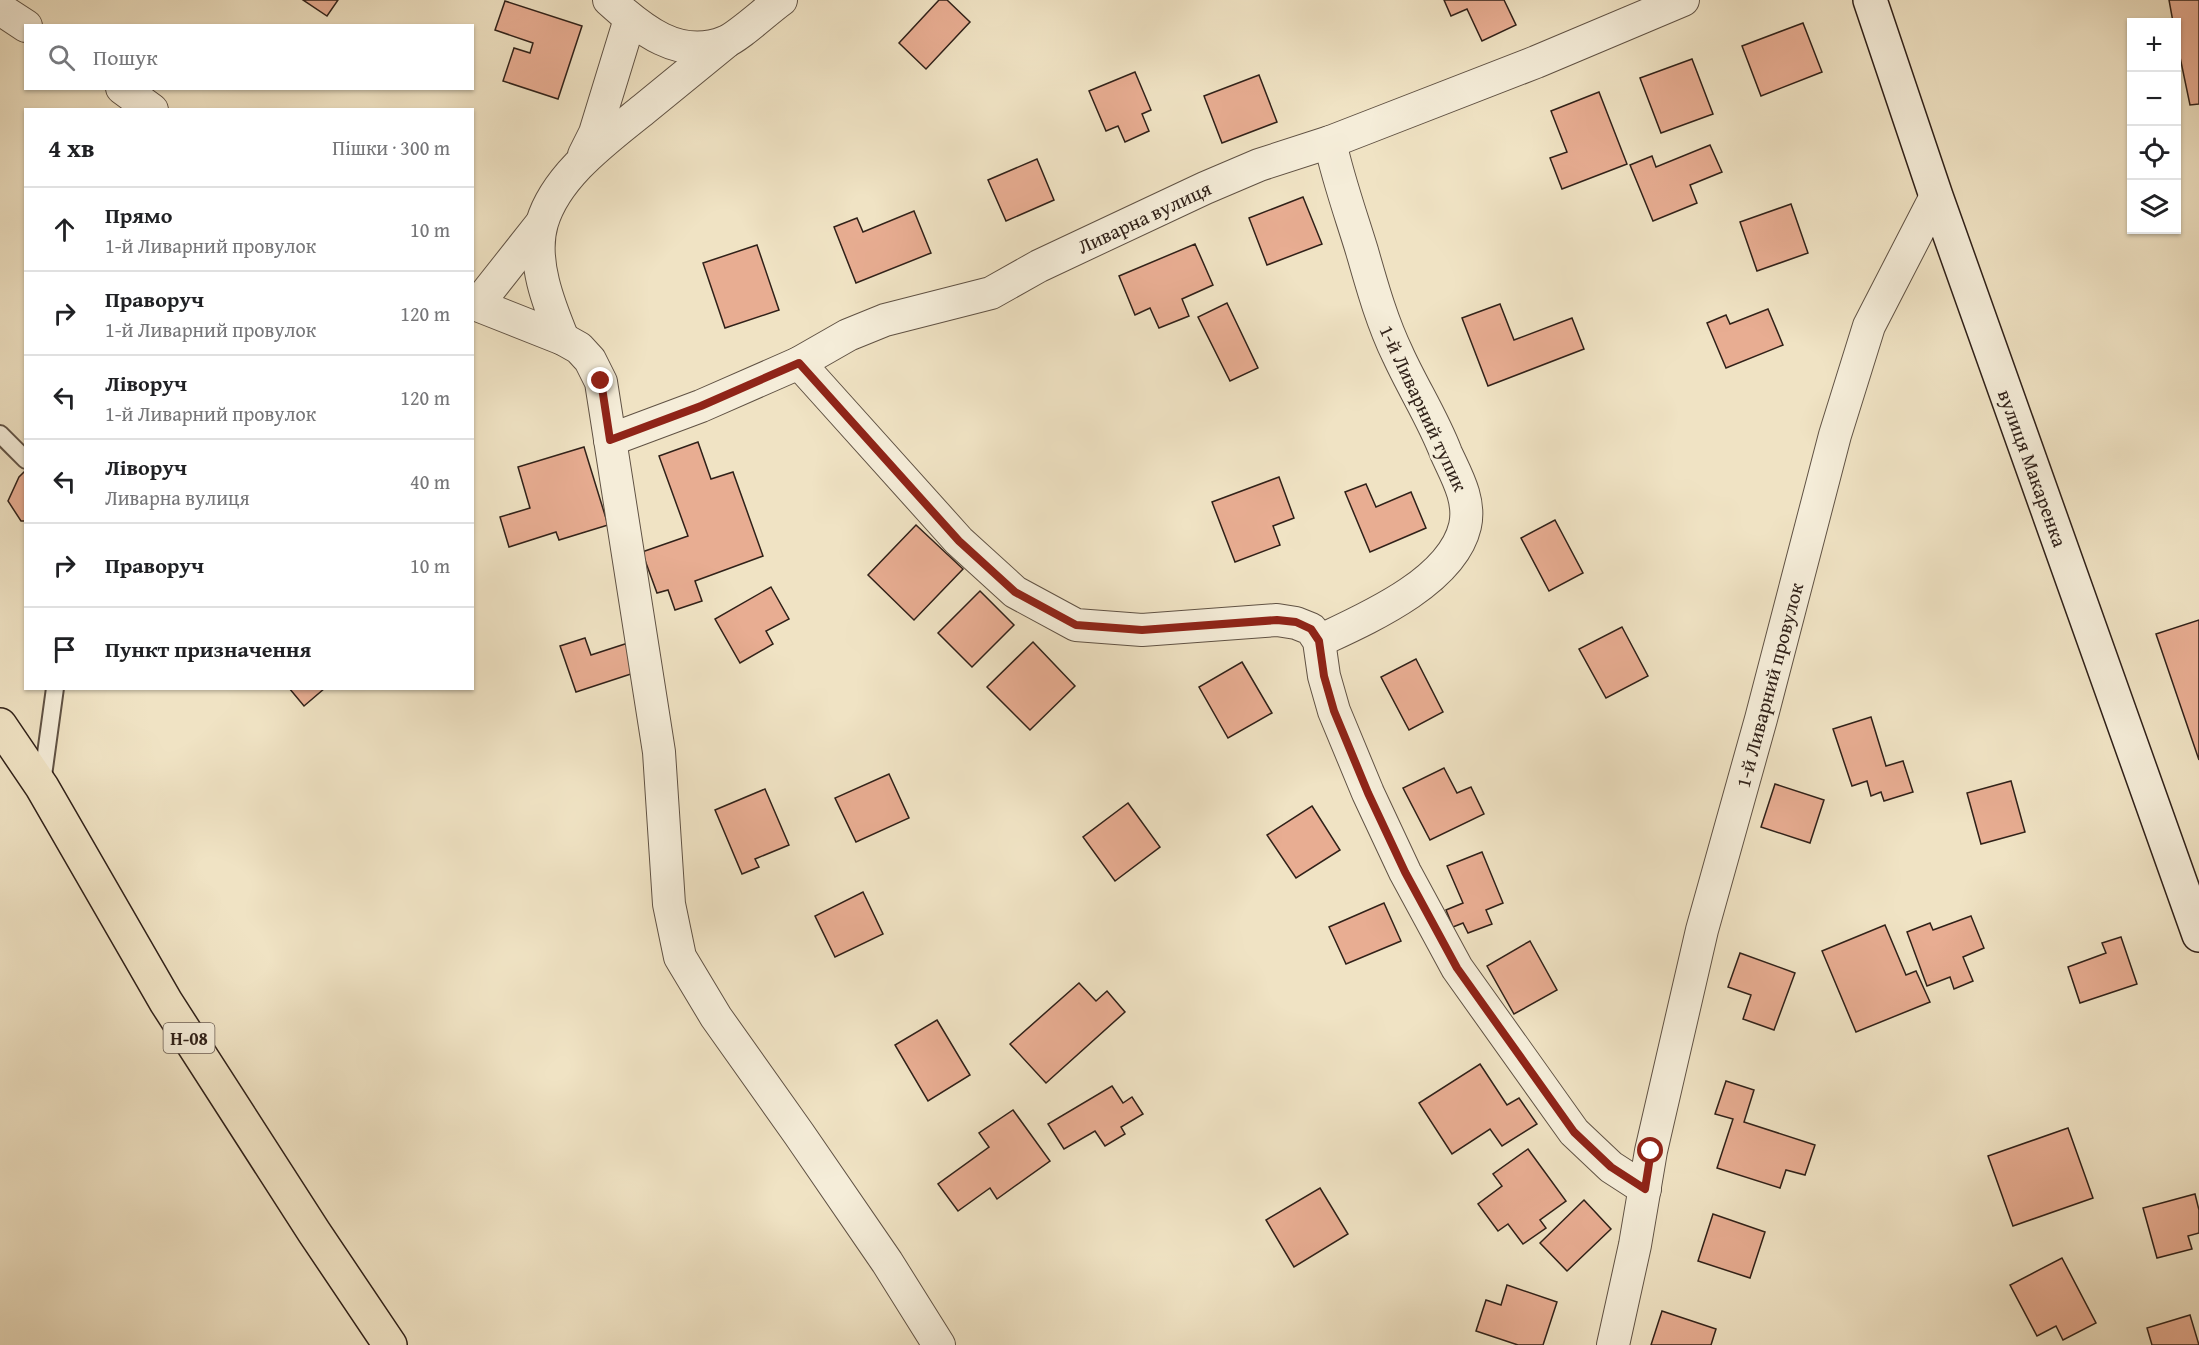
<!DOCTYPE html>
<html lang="uk">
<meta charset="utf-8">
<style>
body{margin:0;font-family:"Gentium Book Plus",serif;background:#f6f6f6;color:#202124}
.controls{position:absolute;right:18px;top:18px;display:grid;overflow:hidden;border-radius:0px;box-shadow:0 2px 4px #0004}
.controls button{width:54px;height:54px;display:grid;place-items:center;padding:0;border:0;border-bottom:2px solid #e0e0e0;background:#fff;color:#202124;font:30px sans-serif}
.stop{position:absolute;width:18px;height:18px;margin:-14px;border:4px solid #8f2418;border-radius:50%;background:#fff}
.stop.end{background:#8f2418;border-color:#fff;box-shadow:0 2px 6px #0008}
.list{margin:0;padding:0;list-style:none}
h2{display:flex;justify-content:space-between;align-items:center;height:78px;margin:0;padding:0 24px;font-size:26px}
h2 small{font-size:20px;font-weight:400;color:#757577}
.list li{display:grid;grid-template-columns:39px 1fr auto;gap:18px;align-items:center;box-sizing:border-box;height:84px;padding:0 24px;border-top:2px solid #e0e0e0}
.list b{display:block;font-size:22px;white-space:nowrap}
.list p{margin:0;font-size:20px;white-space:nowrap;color:#757577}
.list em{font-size:20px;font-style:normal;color:#757577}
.icon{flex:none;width:33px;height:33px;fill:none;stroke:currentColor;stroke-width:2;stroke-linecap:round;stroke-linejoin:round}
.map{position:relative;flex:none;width:2199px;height:1345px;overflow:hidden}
.search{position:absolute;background:#fff;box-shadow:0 2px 4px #0004;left:24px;top:24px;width:450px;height:66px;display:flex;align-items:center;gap:15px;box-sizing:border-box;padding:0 21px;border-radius:0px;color:#757577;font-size:22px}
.panel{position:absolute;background:#fff;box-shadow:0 2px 4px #0004;left:24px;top:108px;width:450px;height:582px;border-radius:0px}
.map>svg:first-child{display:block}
</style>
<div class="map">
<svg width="2199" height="1345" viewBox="0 0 2199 1345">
<rect width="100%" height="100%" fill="#f0e3c4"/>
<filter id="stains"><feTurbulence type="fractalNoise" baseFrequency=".00333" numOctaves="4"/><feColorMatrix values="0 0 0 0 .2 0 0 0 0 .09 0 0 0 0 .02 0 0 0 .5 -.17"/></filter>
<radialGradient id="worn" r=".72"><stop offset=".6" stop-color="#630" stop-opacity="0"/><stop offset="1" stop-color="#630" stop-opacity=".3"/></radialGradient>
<g fill="#e8ad92" stroke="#302119" stroke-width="1.5">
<polygon points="303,0 338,0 327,16"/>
<polygon points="939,0 947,0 970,22 926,69 899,43"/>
<polygon points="1444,0 1504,0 1516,25 1482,41 1467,9 1451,16"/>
<polygon points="2169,0 2199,0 2199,104 2190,105 2176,38 2176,22 2173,22"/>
<polygon points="505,1 582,26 558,99 503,81 514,48 530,53 533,43 495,30"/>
<polygon points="1803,23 1822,72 1761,96 1742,46"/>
<polygon points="1692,59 1713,114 1661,133 1640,78"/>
<polygon points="1135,72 1151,110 1142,114 1149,131 1125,142 1118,126 1106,131 1089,91"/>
<polygon points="1259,75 1277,122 1222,143 1204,96"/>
<polygon points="1599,92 1627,164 1562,189 1550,158 1567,152 1551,111"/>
<polygon points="1710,145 1722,172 1690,185 1697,203 1653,221 1630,165 1652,156 1656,167"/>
<polygon points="1037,159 1054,200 1006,221 988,180"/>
<polygon points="1303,197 1322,244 1267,265 1249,218"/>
<polygon points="1791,204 1808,253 1757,271 1740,222"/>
<polygon points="914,211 931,253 856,283 834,227 857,218 863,232"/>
<polygon points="1195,244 1213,285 1182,299 1189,316 1159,328 1150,308 1135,315 1119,276"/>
<polygon points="757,245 779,310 725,328 703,263"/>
<polygon points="1227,303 1258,368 1230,381 1198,317"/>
<polygon points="1500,304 1514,340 1572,318 1584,349 1488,386 1462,318"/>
<polygon points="1768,309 1783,345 1726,368 1707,323 1726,315 1730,324"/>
<polygon points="698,442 711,479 733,472 763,556 695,581 702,601 675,610 668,590 657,593 642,552 688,536 659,456"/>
<polygon points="584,447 608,525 559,540 556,532 509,547 500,517 530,508 518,467"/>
<polygon points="26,470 26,521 21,521 8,501 19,477"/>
<polygon points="1279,477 1294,518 1273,526 1280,545 1235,562 1212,502"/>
<polygon points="1366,484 1376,507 1411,492 1426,528 1370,552 1345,492"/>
<polygon points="1555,520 1583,573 1549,591 1521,538"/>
<polygon points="916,525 963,569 914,620 868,575"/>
<polygon points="771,587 789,619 766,631 773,644 740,663 715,619"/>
<polygon points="980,591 1014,625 972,667 938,633"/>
<polygon points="2199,620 2199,760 2156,634"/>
<polygon points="1622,627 1648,676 1606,698 1579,649"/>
<polygon points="585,638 591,655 628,643 637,672 576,692 560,646"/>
<polygon points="1033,642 1075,686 1030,730 987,687"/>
<polygon points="1416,659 1443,712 1409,730 1381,677"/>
<polygon points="1242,662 1272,713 1228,738 1199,687"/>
<polygon points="289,688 325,688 304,706"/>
<polygon points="1871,717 1886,766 1903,761 1913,792 1884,801 1881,792 1871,796 1867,781 1852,786 1833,729"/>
<polygon points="1444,768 1457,793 1471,787 1484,814 1430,840 1403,788"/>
<polygon points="889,774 909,818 856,842 835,798"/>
<polygon points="2011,781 2025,832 1981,844 1967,793"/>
<polygon points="1775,784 1824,800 1810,843 1761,827"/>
<polygon points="765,789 789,845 755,859 759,867 742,874 715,810"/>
<polygon points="1128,803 1160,847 1115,881 1083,837"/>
<polygon points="1312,806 1340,850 1296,878 1267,835"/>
<polygon points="1482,852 1503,903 1486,910 1492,924 1468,933 1463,923 1453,927 1446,910 1463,903 1447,866"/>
<polygon points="863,892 883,934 835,957 815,916"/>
<polygon points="1384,903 1401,941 1346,964 1329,927"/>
<polygon points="1971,916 1984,948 1963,957 1973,981 1954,989 1950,977 1927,986 1907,932 1930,923 1933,930"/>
<polygon points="1885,925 1906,975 1916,971 1930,1002 1856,1032 1822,951"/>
<polygon points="2121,937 2137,984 2080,1003 2068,967 2106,953 2102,943"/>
<polygon points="1530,941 1557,990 1514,1014 1487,966"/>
<polygon points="1740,953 1795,973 1774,1030 1743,1019 1751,995 1728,987"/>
<polygon points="1079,983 1096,1001 1107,991 1125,1012 1046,1083 1010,1044"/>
<polygon points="937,1020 970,1075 928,1101 895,1045"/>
<polygon points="1480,1064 1507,1105 1519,1098 1537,1124 1502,1146 1490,1129 1452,1154 1419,1103"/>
<polygon points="1726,1081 1754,1090 1744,1122 1815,1145 1805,1175 1786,1170 1780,1188 1717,1168 1733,1119 1715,1114"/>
<polygon points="1112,1086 1123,1103 1132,1097 1143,1114 1121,1127 1125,1134 1105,1146 1095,1131 1064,1149 1048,1124"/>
<polygon points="1013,1110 1050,1161 997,1199 990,1188 958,1211 938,1184 989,1147 979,1133"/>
<polygon points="2068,1128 2093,1198 2013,1226 1988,1156"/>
<polygon points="1528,1149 1566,1201 1540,1220 1546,1228 1523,1244 1508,1224 1498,1231 1478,1204 1502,1186 1493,1174"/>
<polygon points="1320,1188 1348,1234 1294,1267 1266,1220"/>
<polygon points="2195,1194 2199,1210 2199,1233 2188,1236 2192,1249 2157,1258 2143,1208"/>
<polygon points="1584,1200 1611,1229 1567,1271 1540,1243"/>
<polygon points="1713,1214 1765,1232 1750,1278 1698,1261"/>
<polygon points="2062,1258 2096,1323 2063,1340 2056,1326 2037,1336 2010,1285"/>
<polygon points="1507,1285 1557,1302 1543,1345 1518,1345 1476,1331 1486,1300 1501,1305"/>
<polygon points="1662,1311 1716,1329 1711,1345 1651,1345"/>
<polygon points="2190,1315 2199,1345 2152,1345 2147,1328"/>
</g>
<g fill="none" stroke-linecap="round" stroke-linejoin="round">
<defs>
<g id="service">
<polyline points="0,434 26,460"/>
<polyline points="42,783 55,688"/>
</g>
<g id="minor">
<path d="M609,0C641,29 679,61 725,42C738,37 767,10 781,0"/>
<polyline points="0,9 26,26"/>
<polyline points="122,88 152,110"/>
<polyline points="584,155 595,133 630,19"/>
<polyline points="472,303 563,339 579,348 590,360 601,382 659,752 669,904 680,957 716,1017 799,1134 887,1262 939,1345"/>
<polyline points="477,305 541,224"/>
<path d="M563,339C549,305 531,260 542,223C556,175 607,139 644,109C671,87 699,64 726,42"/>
<polyline points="799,363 959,541 1015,592 1076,625 1142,630 1277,620 1296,623 1311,629 1319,641 1324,676 1334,711 1368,793 1405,872 1457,968 1574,1132 1611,1167 1645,1189"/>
<polyline points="610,440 701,406 799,363 848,335 885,320 991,293 1039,266 1205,188 1259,165 1330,142 1536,62 1683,0"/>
<path d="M1319,641C1366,619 1452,582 1465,526C1471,500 1456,475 1446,453C1433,419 1413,388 1398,355C1382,322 1372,286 1362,251C1351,215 1338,179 1330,142"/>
<polyline points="1613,1345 1635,1245 1651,1151 1702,930 1761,719 1835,435 1869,326 1936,196"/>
</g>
<polyline id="secondary" points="1870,0 1936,196 2199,935"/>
<polyline id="primary" points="0,725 42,787 166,1002 314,1232 390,1345"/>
</defs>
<use href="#service" stroke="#605244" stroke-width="20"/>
<use href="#minor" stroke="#605244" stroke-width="34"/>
<use href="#secondary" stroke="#302119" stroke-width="36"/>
<use href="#primary" stroke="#302119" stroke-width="36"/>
<use href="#service" stroke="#f5edd9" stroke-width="16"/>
<use href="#minor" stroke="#f5edd9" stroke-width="32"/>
<use href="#secondary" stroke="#f5edd9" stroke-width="33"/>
<use href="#primary" stroke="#f0e3c4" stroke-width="33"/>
</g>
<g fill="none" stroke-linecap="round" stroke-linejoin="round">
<polyline stroke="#8f2418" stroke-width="8" points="601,381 610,440 701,406 799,363 959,541 1015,592 1076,625 1142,630 1277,620 1296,622 1311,629 1319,641 1324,676 1334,711 1368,793 1405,872 1457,968 1574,1132 1611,1167 1645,1189 1651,1151"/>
</g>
<g text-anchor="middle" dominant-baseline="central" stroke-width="6" stroke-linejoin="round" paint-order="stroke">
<rect fill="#f5edd9" stroke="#6b5e53" stroke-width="1.5" x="163.5" y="1023" width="51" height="30" rx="4.5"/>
<g font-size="18" font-weight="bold" fill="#302119">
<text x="189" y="1038">Н-08</text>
</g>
<g font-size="20" fill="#302119" stroke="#f5edd9">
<text transform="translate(1144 217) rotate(-25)">Ливарна вулиця</text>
<text transform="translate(1424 408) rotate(65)">1-й Ливарний тупик</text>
<text transform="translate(2033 468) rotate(70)">вулиця Макаренка</text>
<text transform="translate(1769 685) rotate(-75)">1-й Ливарний провулок</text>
</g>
</g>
<rect width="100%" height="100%" filter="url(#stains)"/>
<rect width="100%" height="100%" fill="url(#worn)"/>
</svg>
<div class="controls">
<button>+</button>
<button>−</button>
<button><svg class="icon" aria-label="locate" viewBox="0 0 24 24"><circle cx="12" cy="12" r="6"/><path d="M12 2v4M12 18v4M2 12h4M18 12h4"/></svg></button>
<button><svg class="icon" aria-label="layers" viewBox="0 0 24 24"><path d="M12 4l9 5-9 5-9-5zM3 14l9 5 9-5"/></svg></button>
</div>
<div class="stop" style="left:1651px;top:1151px"></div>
<div class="stop end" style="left:601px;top:381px"></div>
<div class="search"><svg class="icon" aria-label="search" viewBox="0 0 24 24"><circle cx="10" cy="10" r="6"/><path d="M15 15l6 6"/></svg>Пошук</div>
<section class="panel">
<h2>4 хв<small>Пішки · 300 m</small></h2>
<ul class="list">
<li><svg class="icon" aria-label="ahead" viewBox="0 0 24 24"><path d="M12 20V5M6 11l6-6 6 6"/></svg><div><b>Прямо</b><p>1-й Ливарний провулок</p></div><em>10 m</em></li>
<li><svg class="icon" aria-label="right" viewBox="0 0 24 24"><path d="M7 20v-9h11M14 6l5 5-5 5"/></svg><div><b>Праворуч</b><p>1-й Ливарний провулок</p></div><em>120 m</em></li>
<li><svg class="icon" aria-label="left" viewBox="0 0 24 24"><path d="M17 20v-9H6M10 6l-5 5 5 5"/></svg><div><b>Ліворуч</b><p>1-й Ливарний провулок</p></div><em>120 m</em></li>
<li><svg class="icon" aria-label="left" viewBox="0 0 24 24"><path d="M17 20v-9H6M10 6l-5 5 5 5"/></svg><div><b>Ліворуч</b><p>Ливарна вулиця</p></div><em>40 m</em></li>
<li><svg class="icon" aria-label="right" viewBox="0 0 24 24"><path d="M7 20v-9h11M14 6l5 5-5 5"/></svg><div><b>Праворуч</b></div><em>10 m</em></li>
<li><svg class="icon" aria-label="arrive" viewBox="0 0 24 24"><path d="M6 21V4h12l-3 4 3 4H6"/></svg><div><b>Пункт призначення</b></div></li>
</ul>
</section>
</div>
